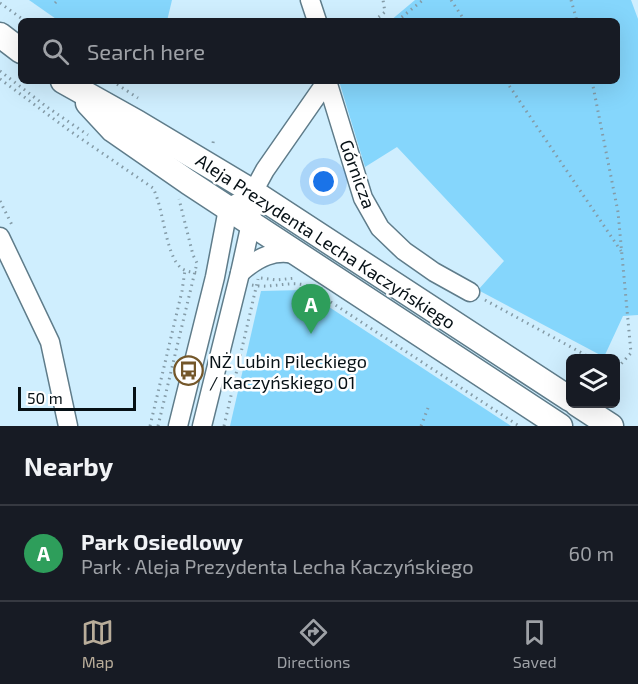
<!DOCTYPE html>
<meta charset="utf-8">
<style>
body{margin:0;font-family:"Exo 2",sans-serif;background:#242831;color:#f1f3f6}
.controls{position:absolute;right:18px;bottom:18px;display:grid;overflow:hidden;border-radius:9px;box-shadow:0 6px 24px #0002}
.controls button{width:54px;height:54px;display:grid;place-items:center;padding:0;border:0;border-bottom:2px solid #363941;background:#171b24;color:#f1f3f6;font:30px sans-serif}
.scale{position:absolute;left:18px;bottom:15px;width:118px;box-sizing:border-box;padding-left:6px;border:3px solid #061015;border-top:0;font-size:16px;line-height:21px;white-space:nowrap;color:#061015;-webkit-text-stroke:4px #fff;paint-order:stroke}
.you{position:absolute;left:324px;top:182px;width:21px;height:21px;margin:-15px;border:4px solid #fff;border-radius:50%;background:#1a73e8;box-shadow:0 0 0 9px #1a73e833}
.badge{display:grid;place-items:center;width:39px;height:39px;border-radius:50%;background:#b9ad9a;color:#fff;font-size:20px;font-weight:700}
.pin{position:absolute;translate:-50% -50px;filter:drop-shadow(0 2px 3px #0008)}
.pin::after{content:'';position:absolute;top:32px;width:21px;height:18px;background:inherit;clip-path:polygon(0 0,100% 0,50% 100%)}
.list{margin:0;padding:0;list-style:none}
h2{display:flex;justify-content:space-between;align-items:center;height:78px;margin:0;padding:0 24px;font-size:26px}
h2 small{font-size:20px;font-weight:400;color:#9ea1a6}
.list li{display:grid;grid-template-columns:39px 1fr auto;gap:18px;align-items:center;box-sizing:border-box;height:96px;padding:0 24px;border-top:2px solid #363941}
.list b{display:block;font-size:22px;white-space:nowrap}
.list p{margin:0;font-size:20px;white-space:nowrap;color:#9ea1a6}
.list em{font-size:20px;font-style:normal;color:#9ea1a6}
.icon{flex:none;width:33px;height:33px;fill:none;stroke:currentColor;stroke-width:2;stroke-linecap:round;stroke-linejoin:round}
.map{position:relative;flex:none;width:638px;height:426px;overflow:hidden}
.search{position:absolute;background:#171b24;box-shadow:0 6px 24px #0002;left:18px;right:18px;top:18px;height:66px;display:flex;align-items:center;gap:15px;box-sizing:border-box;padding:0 21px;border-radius:9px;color:#9ea1a6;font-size:22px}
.sheet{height:174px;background:#171b24}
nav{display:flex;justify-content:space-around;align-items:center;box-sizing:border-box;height:84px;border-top:2px solid #363941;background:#171b24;font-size:16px;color:#9ea1a6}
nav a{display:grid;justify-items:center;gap:3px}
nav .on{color:#b9ad9a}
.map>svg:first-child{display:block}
</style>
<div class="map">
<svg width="638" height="426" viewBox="0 0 638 426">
<rect width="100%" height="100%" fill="#cfeefe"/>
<g fill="#85d6fc">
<polygon points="29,0 172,0 167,21 59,21"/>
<polygon points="415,0 631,0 638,19 638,315 623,316 604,357 478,290 504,261 397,147 365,167 339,81 617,81 617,21 390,21"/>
<polygon points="303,290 511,426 230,426 261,291"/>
</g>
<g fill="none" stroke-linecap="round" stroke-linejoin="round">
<defs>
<g id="minor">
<polyline points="310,0 317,21"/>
<polyline points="327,81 363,198 380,228 404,251 434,272 470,292"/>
<polyline points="0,237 50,342 68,426"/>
<path d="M240,273C257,258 275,248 298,255"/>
<polyline points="178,426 215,277 228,209 237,203"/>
<polyline points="202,426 240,273 251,223 253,192 265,170 327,81"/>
</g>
<g id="major">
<polyline points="0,35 21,51"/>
<polyline points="63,81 138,123 253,192 570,399"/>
<polyline points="88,103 113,130 188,182 560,426"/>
<polyline points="577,404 611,426"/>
</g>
</defs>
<use href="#minor" stroke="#5f7c8a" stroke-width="21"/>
<use href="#major" stroke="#5f7c8a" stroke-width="27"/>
<g stroke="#849ba7" stroke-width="3" stroke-dasharray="1.5 4.5" stroke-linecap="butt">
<polyline points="451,0 465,21"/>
<polyline points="571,0 577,21"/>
<polyline points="0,3 25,21"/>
<polyline points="55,3 58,0"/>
<polyline points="374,21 385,12 383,0"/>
<polyline points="397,21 423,0"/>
<polyline points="0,71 47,107 88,135"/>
<path d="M0,79L70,131L153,188C164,209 165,254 181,268C186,272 193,272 199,273"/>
<polyline points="112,81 138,98"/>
<polyline points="506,81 621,251"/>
<polyline points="592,81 618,212 631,353 621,364 616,365"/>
<polyline points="213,143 214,138"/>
<polyline points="0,201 12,225"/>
<polyline points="261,278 276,280 296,278"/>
<path d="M252,285C270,289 287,281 305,285L519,426"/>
<polyline points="485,300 591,358"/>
<polyline points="150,426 182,291 185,270"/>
<polyline points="158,426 197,263 193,255 179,199"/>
<polyline points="224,426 258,279"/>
<polyline points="421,426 428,408"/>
</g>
<use href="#minor" stroke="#fff" stroke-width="18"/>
<use href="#major" stroke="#fff" stroke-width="24"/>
</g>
<defs>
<symbol id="bus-ring" viewBox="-11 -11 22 22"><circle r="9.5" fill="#fff" stroke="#74572a" stroke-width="1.5"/><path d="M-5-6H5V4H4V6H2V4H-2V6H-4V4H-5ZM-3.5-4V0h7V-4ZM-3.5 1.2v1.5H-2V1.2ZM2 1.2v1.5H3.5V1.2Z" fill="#74572a"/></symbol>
</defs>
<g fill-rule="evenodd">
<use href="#bus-ring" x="172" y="354" width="33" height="33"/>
</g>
<g text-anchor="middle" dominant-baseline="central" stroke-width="5" stroke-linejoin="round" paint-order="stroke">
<g font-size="18" fill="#061015" stroke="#fff">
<text transform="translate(358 174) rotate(70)">Górnicza</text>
<text transform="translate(326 241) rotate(33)">Aleja Prezydenta Lecha Kaczyńskiego</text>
</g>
<g font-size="18" fill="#061015" stroke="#fff" text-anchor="start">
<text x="209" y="361">NŻ Lubin Pileckiego<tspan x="209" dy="21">/ Kaczyńskiego 01</tspan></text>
</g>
</g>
</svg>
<div class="controls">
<button><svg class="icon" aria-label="layers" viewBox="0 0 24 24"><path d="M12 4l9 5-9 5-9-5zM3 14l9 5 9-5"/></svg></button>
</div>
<div class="scale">50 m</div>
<div class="you"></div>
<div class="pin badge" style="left:311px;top:334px;background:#2e9e5b">A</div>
<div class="search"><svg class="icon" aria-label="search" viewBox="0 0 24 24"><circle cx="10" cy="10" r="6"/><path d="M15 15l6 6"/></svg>Search here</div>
</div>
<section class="sheet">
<h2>Nearby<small></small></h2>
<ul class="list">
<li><span class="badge" style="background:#2e9e5b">A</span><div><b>Park Osiedlowy</b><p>Park · Aleja Prezydenta Lecha Kaczyńskiego</p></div><em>60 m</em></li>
</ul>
</section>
<nav>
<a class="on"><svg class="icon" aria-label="map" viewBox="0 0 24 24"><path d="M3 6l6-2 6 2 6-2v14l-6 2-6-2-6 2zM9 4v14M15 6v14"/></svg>Map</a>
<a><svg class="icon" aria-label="directions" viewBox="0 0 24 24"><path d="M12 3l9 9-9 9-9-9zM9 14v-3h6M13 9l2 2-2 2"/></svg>Directions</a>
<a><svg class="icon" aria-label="saved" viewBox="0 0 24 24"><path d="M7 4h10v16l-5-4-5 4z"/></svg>Saved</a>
</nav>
